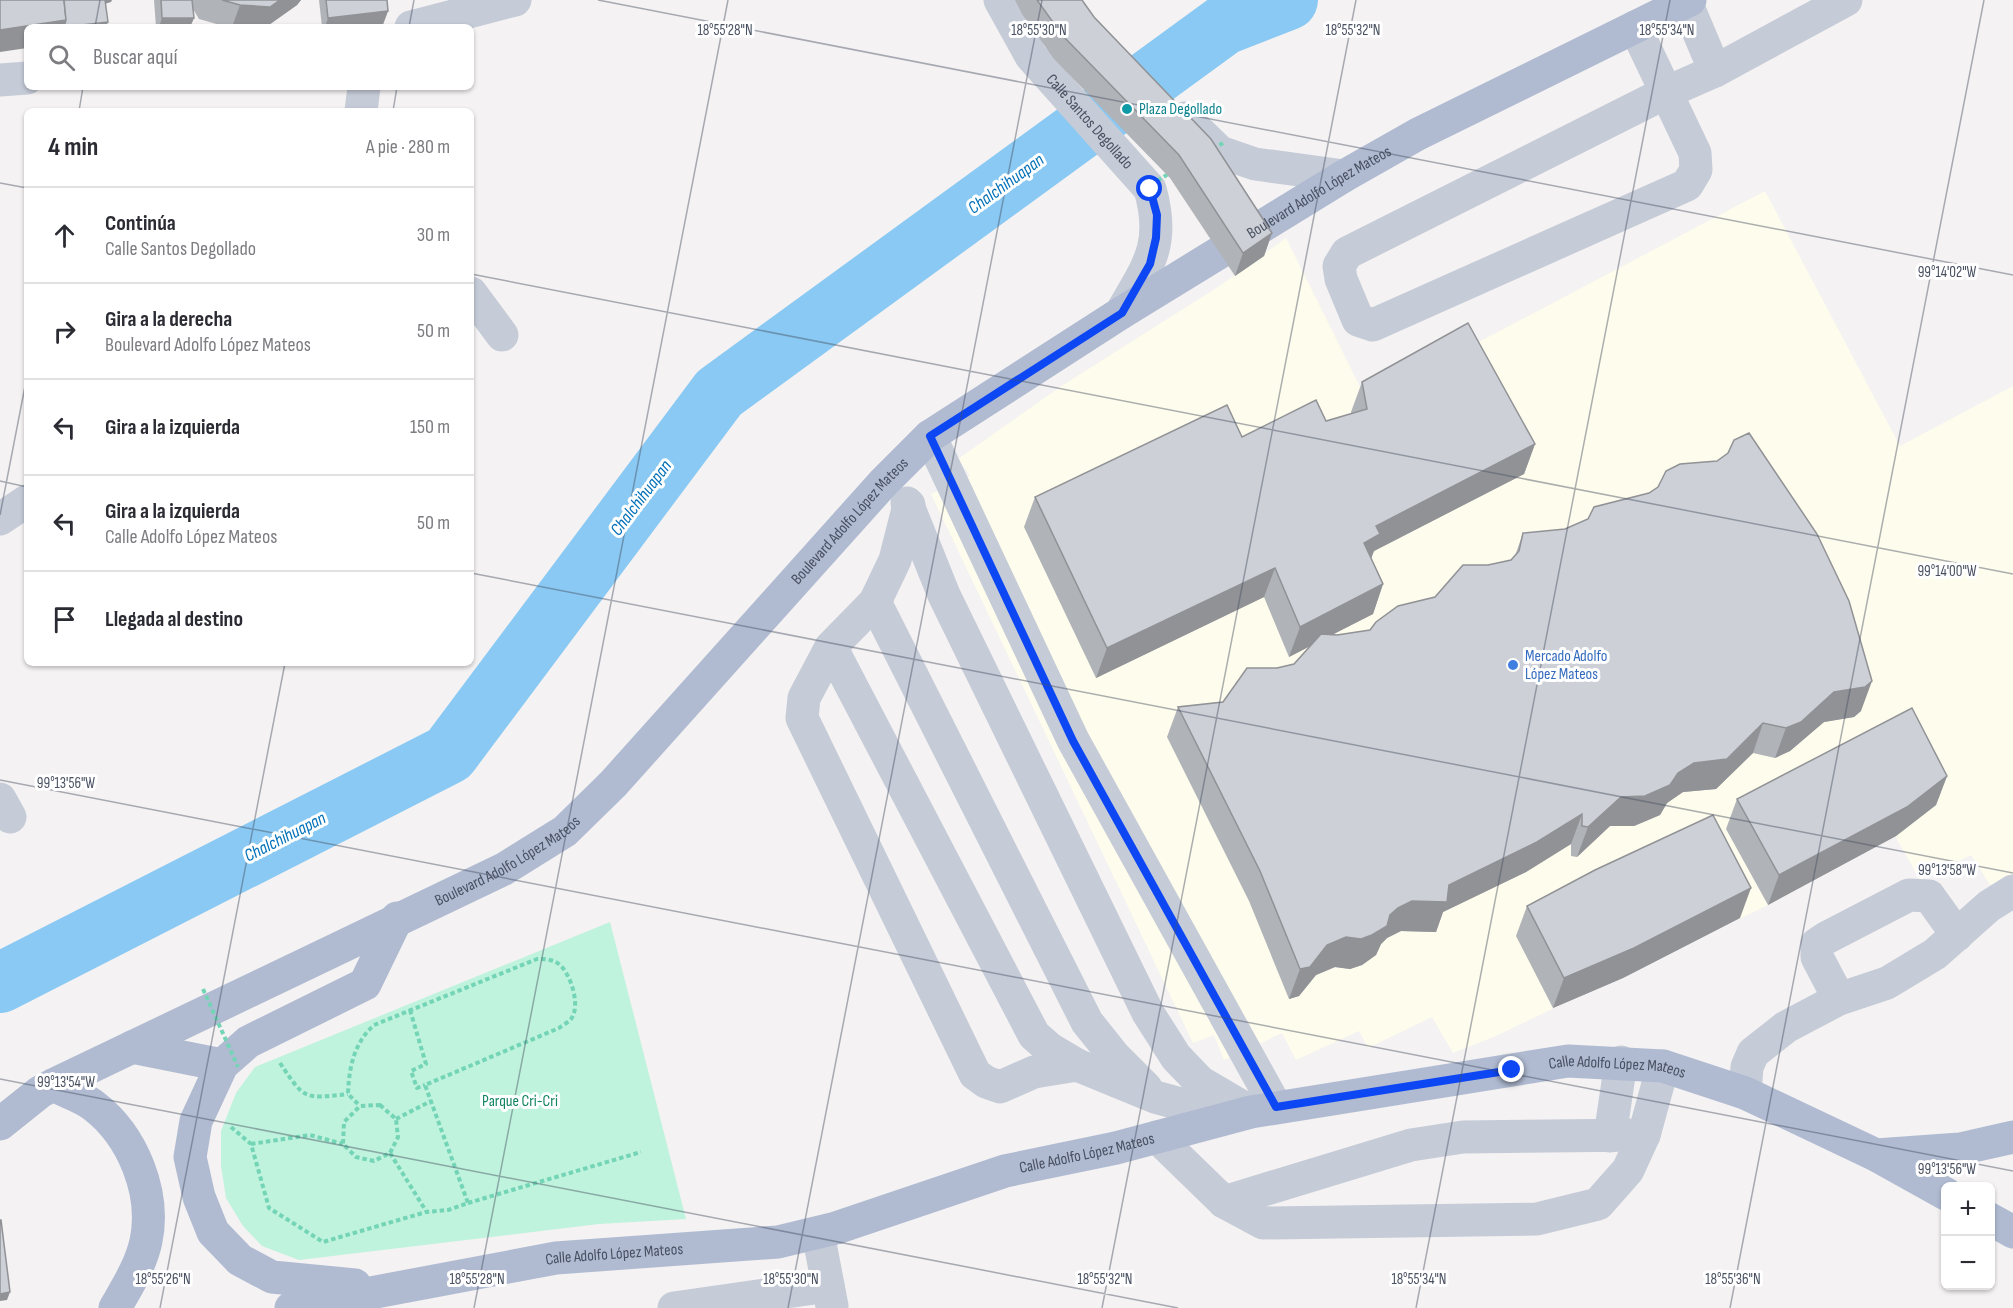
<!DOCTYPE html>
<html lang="es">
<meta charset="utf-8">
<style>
body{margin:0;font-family:"Sofia Sans Condensed",sans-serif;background:#f7f7f7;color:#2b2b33}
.controls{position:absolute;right:18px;bottom:18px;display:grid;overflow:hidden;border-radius:9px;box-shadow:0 2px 4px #0004}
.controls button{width:54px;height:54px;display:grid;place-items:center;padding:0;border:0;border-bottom:2px solid #e1e1e2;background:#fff;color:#2b2b33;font:30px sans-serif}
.stop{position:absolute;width:18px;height:18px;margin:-14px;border:4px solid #0d47f3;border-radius:50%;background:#fff}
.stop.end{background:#0d47f3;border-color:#fff;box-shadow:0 2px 6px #0008}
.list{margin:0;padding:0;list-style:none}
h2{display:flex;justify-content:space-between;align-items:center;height:78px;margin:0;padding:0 24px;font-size:26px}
h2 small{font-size:20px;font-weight:400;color:#7c7c81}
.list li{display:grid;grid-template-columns:39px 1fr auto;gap:18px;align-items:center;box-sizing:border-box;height:96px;padding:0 24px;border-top:2px solid #e1e1e2}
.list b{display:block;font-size:22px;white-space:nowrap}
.list p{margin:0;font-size:20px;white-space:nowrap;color:#7c7c81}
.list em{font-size:20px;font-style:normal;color:#7c7c81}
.icon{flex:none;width:33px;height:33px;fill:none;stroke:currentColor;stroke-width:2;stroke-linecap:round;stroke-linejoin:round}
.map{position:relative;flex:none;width:2013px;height:1308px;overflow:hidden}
.search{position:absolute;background:#fff;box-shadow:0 2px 4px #0004;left:24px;top:24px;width:450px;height:66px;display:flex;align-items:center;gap:15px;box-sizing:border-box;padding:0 21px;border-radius:9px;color:#7c7c81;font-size:22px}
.panel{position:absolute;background:#fff;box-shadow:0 2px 4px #0004;left:24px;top:108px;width:450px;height:558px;border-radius:9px}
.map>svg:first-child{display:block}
</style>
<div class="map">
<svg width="2013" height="1308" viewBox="0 0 2013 1308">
<rect width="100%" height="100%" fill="#f4f2f2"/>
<polygon fill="#fefcec" points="1765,191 1900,446 2013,386 2013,878 1990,885 1971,855 1920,880 1895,836 1768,905 1496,1036 1453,1053 1432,1017 1368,1048 1359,1031 1296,1060 1282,1033 1224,1060 1214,1035 1193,1043 931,494 970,476 958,459 1063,385 1218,287 1286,238 1367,401"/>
<polygon fill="#bff3dd" points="610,922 686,1219 599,1224 299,1260 262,1246 243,1226 226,1198 221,1166 221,1131 236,1093 255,1067"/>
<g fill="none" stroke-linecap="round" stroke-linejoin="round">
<polyline stroke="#89c9f3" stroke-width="60" points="0,983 449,754 719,393 1224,25 1288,0"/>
<g stroke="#74d4b6" stroke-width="4" stroke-dasharray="4.5 3" stroke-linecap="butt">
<polyline points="410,1010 426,1064 411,1071 417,1088 425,1085"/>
<path d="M280,1063C305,1100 303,1099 348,1094"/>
<polygon points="380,1105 396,1119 398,1137 390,1153 374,1161 356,1157 343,1144 344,1122 360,1106"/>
<polyline points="396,1119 431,1101"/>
<path d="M231,1127L251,1144L269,1208L323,1242L426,1212L448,1210L468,1203L425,1085L559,1028C563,1025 569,1022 571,1019C581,1006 571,975 560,965C553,959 545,959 537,959L374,1025C354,1043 349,1067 348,1094L360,1106"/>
<polyline points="251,1144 310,1135 343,1144"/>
<polyline points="390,1153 426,1211"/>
<polyline points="468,1203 641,1152"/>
</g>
<g stroke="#c5cbd7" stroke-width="33">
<path id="s1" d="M1000,0L1031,56L1150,189C1166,245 1148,266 1121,313"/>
<polyline points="1686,2 1715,71"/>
<polyline points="411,27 515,0"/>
<polyline points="1635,27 1695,153 1696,170 1687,185 1373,325 1358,320 1341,279 1339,266 1347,253 1665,93 1715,71 1846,0"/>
<polyline points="0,80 27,78"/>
<polyline points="361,111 364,87"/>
<polyline points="1185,118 1220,152 1255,164 1344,176"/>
<polyline points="471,293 502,335"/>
<polyline points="930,436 1073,740 1276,1107"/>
<polyline points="907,503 944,595 1148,1013 1176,1057 1200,1082 1246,1109"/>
<polyline points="909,505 895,560 875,602 831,647 804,698 802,718 975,1074 986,1082 1000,1087 1034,1072 1077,1065 1155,1097 1199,1109 1242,1111"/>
<polyline points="0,519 27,501"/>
<polyline points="875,602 1087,1022 1115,1057 1146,1088"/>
<polyline points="831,647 1034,1035 1050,1049 1077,1065"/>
<polyline points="0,799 10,817"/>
<polyline points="1839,999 1817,957 1817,944 1826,938 1909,895 1929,896 1957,935"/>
<polyline points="1745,1093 1747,1067 1753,1053 1786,1027 1839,999 1887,983 1935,954 1989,906 2013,891"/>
<polyline points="1610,1136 1621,1062"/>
<polyline points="1157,1137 1224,1202 1263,1223 1537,1219 1598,1204 1628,1170 1644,1135 1663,1066"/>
<polyline points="1224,1202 1411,1145 1463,1137 1644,1135"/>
<polyline points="818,1233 832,1306"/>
<polyline points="674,1308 828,1286"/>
</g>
<g stroke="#b0bbd2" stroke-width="33">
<polyline points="132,1047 222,1065"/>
<path d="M53,1085C66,1092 83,1097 94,1106C133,1136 156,1193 146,1241C141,1265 127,1287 115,1308"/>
<path id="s2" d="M0,1124L40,1092L53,1085L504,869L565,831L613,784L883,483L930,436L1121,313L1344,176L1418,134L1690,0"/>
<polyline points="1876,1155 1960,1149 2013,1137"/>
<polyline points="1990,1219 2013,1232"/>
<polyline points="355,1285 272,1277 240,1260 213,1232 199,1197 190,1157 196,1121 222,1065 248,1042 365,984 397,918"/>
<path id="s3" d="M291,1308L556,1258L778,1242L836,1228L1005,1171L1116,1148L1251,1112L1568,1061L1663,1066L1745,1093L1876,1155L1946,1194"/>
</g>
<g stroke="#74d4b6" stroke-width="4" stroke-dasharray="4.5 3" stroke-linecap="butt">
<polyline points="1213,149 1223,143"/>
<polyline points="1138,192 1170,173"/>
<polyline points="203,989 238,1067"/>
</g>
</g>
<g fill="#b0b3b8">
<polygon points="154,0 301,0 297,5 266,27 227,27 199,19 193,9 194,18 190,27 156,27"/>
<polygon points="319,0 387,0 388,11 382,27 322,27"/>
<polygon points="1015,0 1082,0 1094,17 1272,233 1264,256 1235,276 1170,178 1054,59 1022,14"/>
<polygon points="1362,382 1535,444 1524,474 1374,551 1371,558 1383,584 1373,614 1333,634 1337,635 1370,630 1435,597 1488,565 1511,560 1515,556 1523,533 1861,711 1854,717 1824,722 1790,751 1775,758 1753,753 1716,789 1683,792 1667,803 1660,815 1634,826 1610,826 1577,857 1571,856 1571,844 1526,872 1443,912 1436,932 1401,931 1387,938 1381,944 1376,955 1362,965 1350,969 1335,967 1316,975 1299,996 1289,999 1249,901 1167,737 1178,707 1223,702 1277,668 1294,664 1310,646 1289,657 1264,597 1096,678 1024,527 1035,497 1242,437 1326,421 1351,414 1351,412"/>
<polygon points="1947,776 1936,805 1896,836 1768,905 1726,829 1737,799"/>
<polygon points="1527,906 1740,918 1623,978 1553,1008 1516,936"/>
</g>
<g fill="#909296">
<polygon points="100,0 112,0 111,2 98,6"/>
<polygon points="280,0 301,0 297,5 266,27 232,27 240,5"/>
<polygon points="388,11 382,27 325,27 328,18"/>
<polygon points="162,18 194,18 190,27 159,27"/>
<polygon points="66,20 64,27 27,27 27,48 0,52 0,30"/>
<polygon points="108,22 106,27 68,27"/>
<polygon points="1272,233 1264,256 1235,276 1243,253"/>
<polygon points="1535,444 1524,474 1374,551 1369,564 1364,543 1376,526"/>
<polygon points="1275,568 1264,597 1096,678 1107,648"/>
<polygon points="1383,584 1373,614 1289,657 1300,627"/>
<polygon points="1872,681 1861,711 1854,717 1824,722 1790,751 1775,758 1786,728 1834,692"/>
<polygon points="1763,723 1753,753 1716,789 1683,792 1667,803 1660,815 1634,826 1610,826 1577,857 1588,827 1621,797 1678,773 1694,763"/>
<polygon points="1947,776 1936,805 1896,836 1768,905 1779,875"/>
<polygon points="1582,814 1571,844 1526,872 1443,912 1436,932 1401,931 1387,938 1381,944 1376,955 1362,965 1350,969 1335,967 1316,975 1299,996 1289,999 1300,969 1327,945 1390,915 1398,908 1412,901 1449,885"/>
<polygon points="1751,888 1740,918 1623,978 1553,1008 1564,978"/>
<polygon points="10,1292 7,1300 0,1301 0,1294"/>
</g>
<g fill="#cdd0d6" stroke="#909296" stroke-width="1.5">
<polygon points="0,0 64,0 66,20 0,30"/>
<polygon points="64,0 105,0 108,22 64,27 66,20"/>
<polygon points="161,0 192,0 194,18 162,18"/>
<polygon points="222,0 280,0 270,7 240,5"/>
<polygon points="326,0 387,0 388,11 328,18"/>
<polygon points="1037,0 1082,0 1094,17 1211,139 1272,233 1243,253 1179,155 1063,36"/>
<polygon points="1468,323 1535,444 1376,526 1380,534 1364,543 1383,584 1300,627 1275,568 1107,648 1035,497 1227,405 1242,437 1316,400 1326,421 1367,409 1362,382"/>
<polygon points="1749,433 1817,534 1849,601 1872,681 1865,687 1834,692 1801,722 1786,728 1763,723 1727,759 1694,763 1678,773 1670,785 1645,796 1621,797 1588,827 1582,826 1582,814 1537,842 1449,885 1447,902 1412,901 1398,908 1390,915 1387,926 1372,935 1361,939 1346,937 1327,945 1310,967 1300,969 1260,871 1178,707 1223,702 1247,668 1277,668 1294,664 1321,634 1337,635 1370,630 1376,622 1398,606 1435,597 1463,565 1488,565 1511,560 1519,551 1523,533 1565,529 1588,519 1594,507 1649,493 1658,487 1666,471 1680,464 1717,461 1728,453 1734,440"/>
<polygon points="1912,708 1947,776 1907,807 1779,875 1737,799"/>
<polygon points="1713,815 1751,888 1634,948 1564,978 1527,906 1595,870"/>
<polygon points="0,1220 1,1220 10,1292 0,1294"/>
</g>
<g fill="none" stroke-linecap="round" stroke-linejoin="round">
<polyline stroke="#0d47f3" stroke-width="8" points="1150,189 1157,215 1156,238 1150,264 1122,313 930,436 1073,741 1276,1107 1512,1070"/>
</g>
<path fill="none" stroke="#485061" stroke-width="1.5" stroke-opacity="0.45" d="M598,0L2013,275M95,27L100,0M409,27L414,0M79,111L83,87M393,111L397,87M0,183L27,188M471,274L2013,574M0,481L27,487M0,515L27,376M471,573L2013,873M0,780L2013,1171M0,1079L1178,1308M160,1308L285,663M474,1308L728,0M788,1308L1042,0M1102,1308L1356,0M1416,1308L1670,0M1730,1308L1984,0"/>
<circle fill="#0f9aa8" stroke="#fff" stroke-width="2" cx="1127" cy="109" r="6"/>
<circle fill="#3f7fe0" stroke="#fff" stroke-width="2" cx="1513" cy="665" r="6"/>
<g text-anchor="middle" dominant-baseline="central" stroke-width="6" stroke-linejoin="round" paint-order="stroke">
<g font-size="16" fill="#0d838f" stroke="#fff" text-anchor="start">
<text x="1139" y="109">Plaza Degollado</text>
</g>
<g font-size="16" fill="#485061" stroke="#fff">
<text stroke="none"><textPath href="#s1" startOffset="152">Calle Santos Degollado</textPath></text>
<text stroke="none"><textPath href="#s2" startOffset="1635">Boulevard Adolfo López Mateos</textPath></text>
<text stroke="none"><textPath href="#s2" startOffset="1059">Boulevard Adolfo López Mateos</textPath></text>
<text stroke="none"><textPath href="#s2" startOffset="573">Boulevard Adolfo López Mateos</textPath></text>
<text stroke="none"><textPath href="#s3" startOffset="1354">Calle Adolfo López Mateos</textPath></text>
<text stroke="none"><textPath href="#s3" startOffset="814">Calle Adolfo López Mateos</textPath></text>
<text stroke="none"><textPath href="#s3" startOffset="328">Calle Adolfo López Mateos</textPath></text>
</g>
<g font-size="16" fill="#366cbe" stroke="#fff" text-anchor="start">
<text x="1525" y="656">Mercado Adolfo<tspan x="1525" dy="18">López Mateos</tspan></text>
</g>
<g font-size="16" fill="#118460" stroke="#fff">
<text x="520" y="1101">Parque Cri-Cri</text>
</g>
<g font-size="18" font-style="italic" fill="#0271b9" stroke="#fff">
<text transform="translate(1006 184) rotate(-36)">Chalchihuapan</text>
<text transform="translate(641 498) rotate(-53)">Chalchihuapan</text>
<text transform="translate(285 837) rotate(-27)">Chalchihuapan</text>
</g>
</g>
<g font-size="15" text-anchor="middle" fill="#485061" stroke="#fff" stroke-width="6" stroke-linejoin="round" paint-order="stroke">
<text x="725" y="35">18°55'28"N</text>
<text x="1039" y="35">18°55'30"N</text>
<text x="1353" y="35">18°55'32"N</text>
<text x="1667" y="35">18°55'34"N</text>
<text x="1947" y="277">99°14'02"W</text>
<text x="1947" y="576">99°14'00"W</text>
<text x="66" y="788">99°13'56"W</text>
<text x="1947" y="875">99°13'58"W</text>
<text x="66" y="1087">99°13'54"W</text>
<text x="1947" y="1174">99°13'56"W</text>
<text x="163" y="1284">18°55'26"N</text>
<text x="477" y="1284">18°55'28"N</text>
<text x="791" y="1284">18°55'30"N</text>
<text x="1105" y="1284">18°55'32"N</text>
<text x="1419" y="1284">18°55'34"N</text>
<text x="1733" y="1284">18°55'36"N</text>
</g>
</svg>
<div class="controls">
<button>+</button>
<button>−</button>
</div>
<div class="stop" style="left:1150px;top:189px"></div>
<div class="stop end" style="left:1512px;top:1070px"></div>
<div class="search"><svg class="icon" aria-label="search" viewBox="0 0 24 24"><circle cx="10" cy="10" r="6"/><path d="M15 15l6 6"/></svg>Buscar aquí</div>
<section class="panel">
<h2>4 min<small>A pie · 280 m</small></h2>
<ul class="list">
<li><svg class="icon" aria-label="ahead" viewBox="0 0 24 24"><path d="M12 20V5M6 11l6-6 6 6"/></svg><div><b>Continúa</b><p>Calle Santos Degollado</p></div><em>30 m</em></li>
<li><svg class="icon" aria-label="right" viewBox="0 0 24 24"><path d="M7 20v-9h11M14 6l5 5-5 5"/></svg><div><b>Gira a la derecha</b><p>Boulevard Adolfo López Mateos</p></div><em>50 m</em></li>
<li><svg class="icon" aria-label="left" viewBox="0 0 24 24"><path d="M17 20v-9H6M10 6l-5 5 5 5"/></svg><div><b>Gira a la izquierda</b></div><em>150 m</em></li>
<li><svg class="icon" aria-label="left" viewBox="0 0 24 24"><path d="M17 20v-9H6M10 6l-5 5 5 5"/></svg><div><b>Gira a la izquierda</b><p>Calle Adolfo López Mateos</p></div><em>50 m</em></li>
<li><svg class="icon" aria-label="arrive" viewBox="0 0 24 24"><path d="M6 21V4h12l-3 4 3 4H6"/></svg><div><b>Llegada al destino</b></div></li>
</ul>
</section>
</div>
